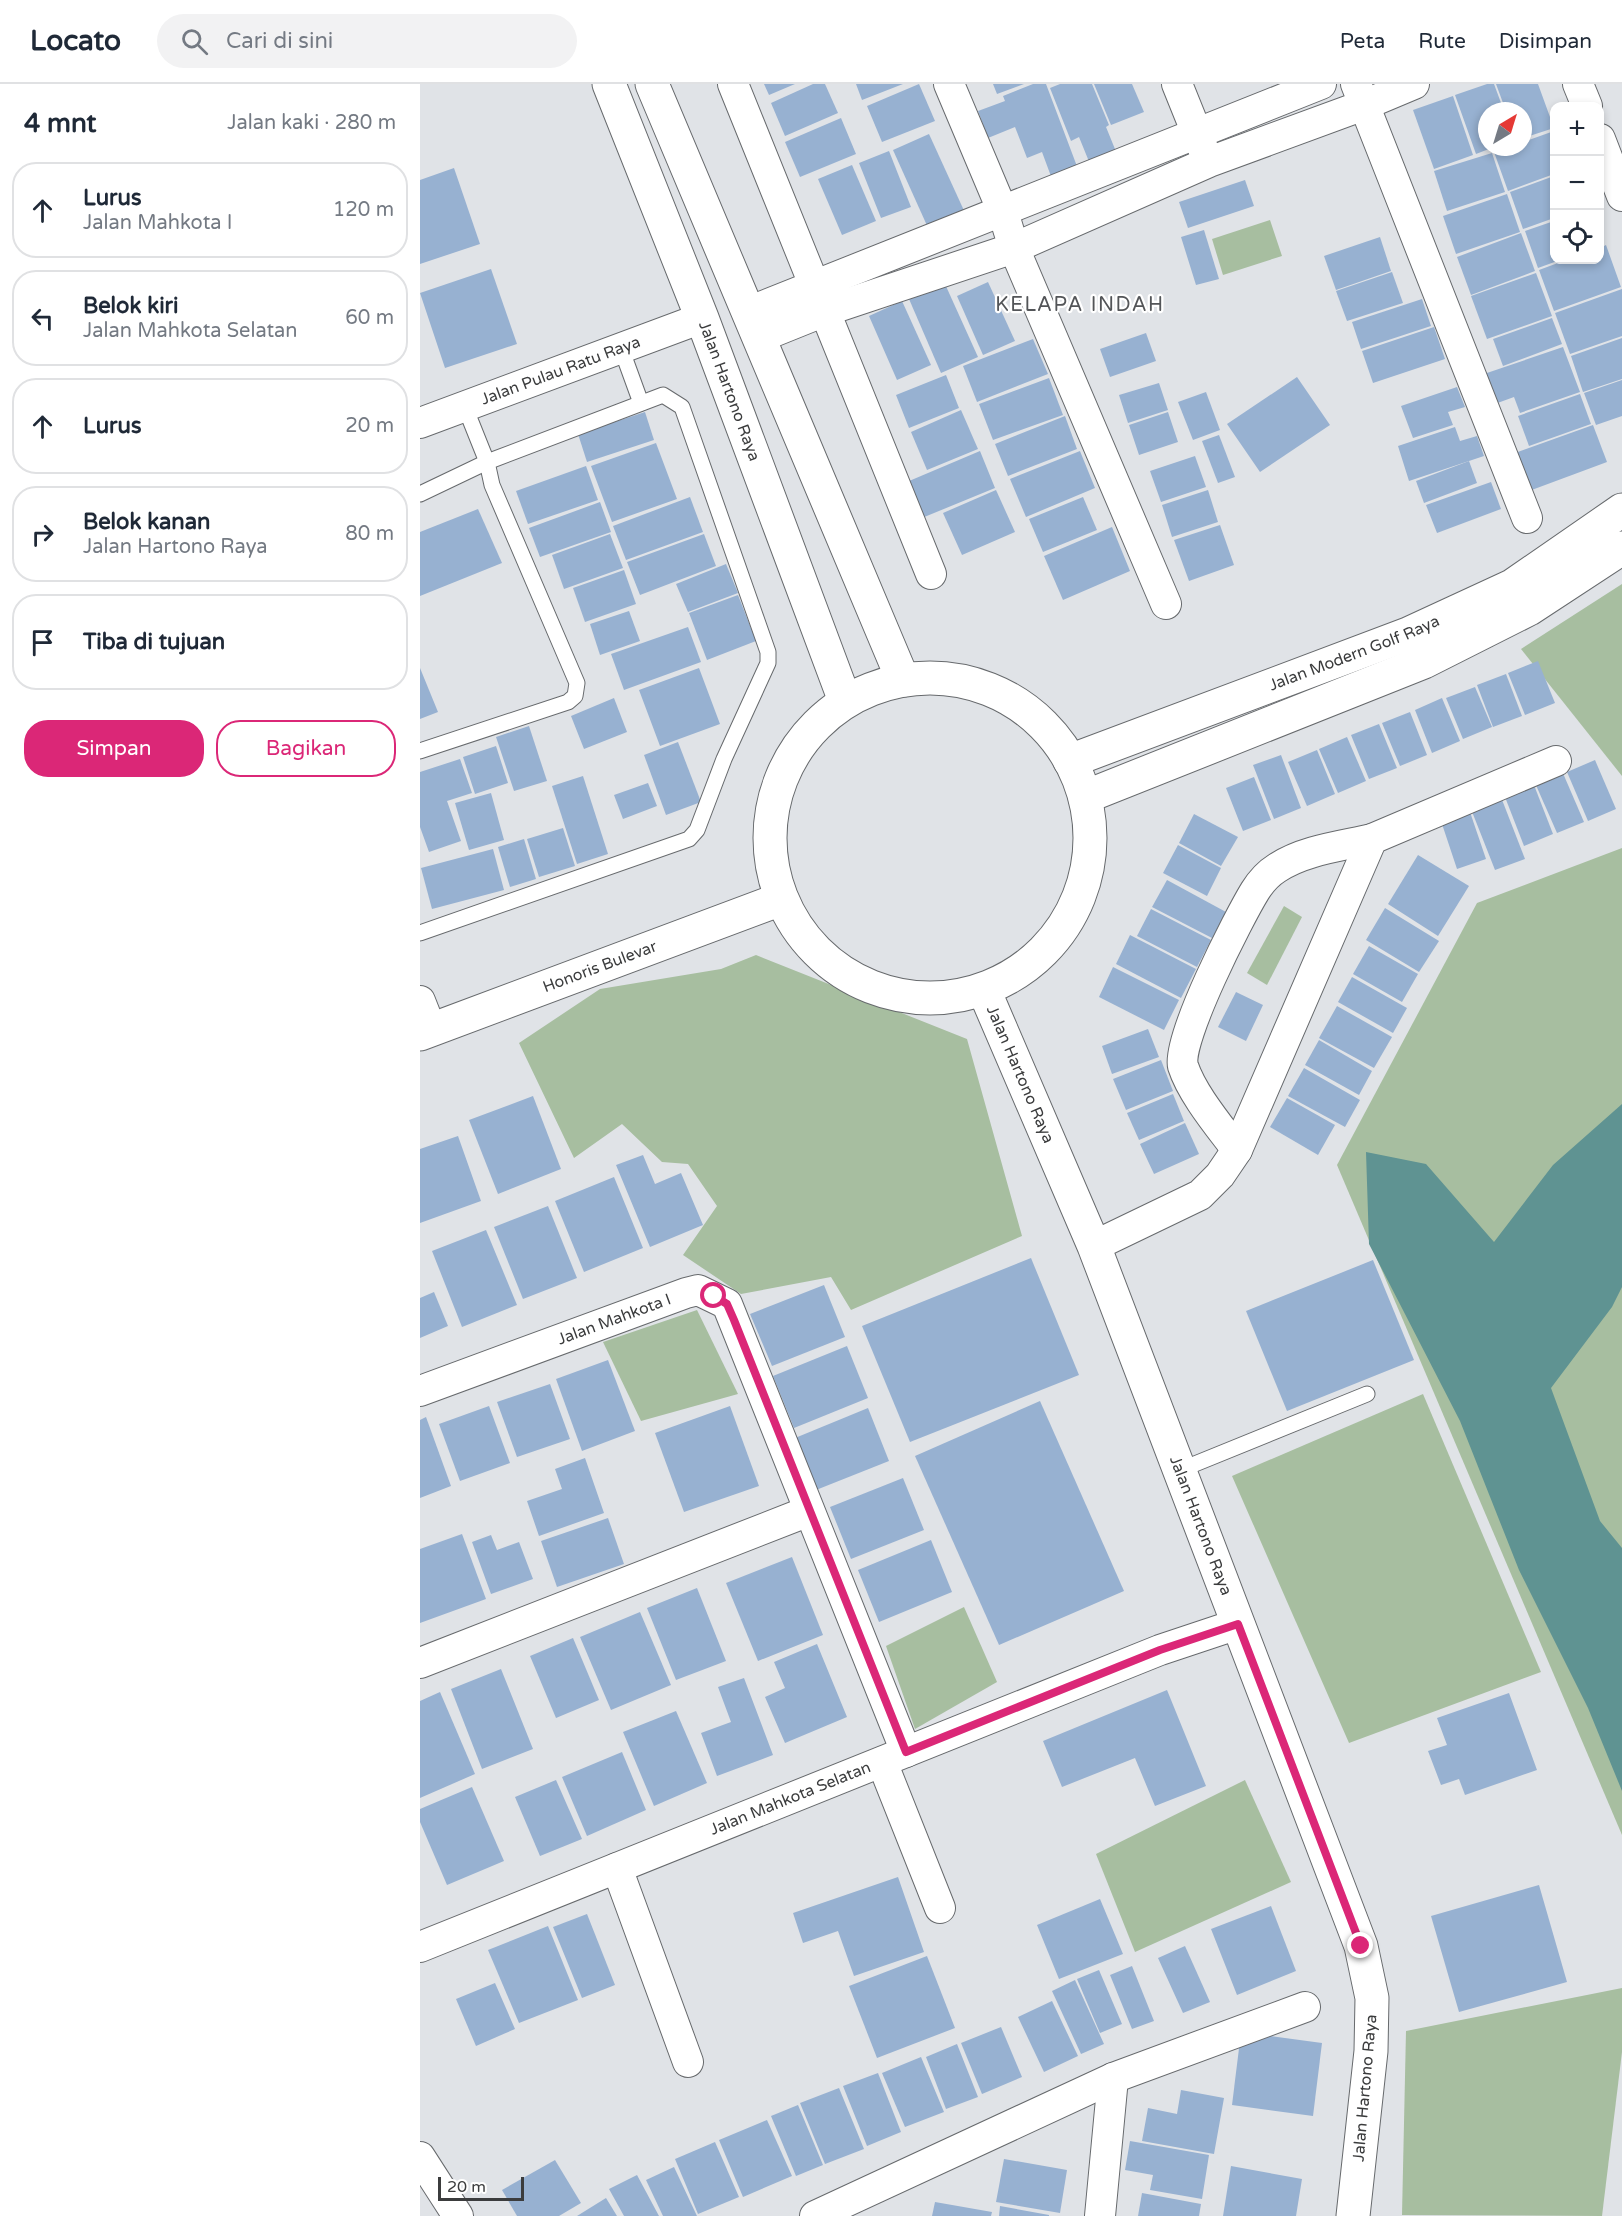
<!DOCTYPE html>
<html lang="id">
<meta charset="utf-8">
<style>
body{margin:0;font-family:"Varela Round",sans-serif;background:#f2f2f3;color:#1f2937}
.controls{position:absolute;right:18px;top:18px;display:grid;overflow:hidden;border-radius:12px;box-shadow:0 3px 9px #0003}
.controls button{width:54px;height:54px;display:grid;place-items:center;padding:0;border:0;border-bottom:2px solid #e0e1e3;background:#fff;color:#1f2937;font:30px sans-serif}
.compass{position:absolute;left:1058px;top:18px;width:54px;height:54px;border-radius:50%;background:#fff;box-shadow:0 3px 9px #0003;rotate:38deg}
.scale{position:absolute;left:18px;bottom:15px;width:86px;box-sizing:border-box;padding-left:6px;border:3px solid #3b3c3d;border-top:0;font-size:16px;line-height:21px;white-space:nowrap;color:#3b3c3d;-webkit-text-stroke:4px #fff;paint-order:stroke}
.stop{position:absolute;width:18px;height:18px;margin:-14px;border:4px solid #db2777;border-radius:50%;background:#fff}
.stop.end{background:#db2777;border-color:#fff;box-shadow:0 2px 6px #0008}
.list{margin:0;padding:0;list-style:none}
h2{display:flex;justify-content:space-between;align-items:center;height:78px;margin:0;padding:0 24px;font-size:26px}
h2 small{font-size:20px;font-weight:400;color:#747a83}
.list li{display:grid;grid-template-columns:39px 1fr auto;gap:18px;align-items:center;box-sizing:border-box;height:96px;margin:0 12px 12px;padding:0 12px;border:2px solid #e0e1e3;border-radius:24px}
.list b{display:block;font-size:22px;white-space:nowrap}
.list p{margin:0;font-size:20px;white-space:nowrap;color:#747a83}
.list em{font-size:20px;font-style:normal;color:#747a83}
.actions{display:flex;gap:12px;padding:18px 24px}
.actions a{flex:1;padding:14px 0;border:2px solid #db2777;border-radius:24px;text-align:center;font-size:21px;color:#db2777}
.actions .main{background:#db2777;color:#fff}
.icon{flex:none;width:33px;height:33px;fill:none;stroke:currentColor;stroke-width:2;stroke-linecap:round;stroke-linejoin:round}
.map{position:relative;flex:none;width:1202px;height:2132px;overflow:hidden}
header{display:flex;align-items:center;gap:36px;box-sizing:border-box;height:84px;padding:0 30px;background:#fff;border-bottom:2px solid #e0e1e3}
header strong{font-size:28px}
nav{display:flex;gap:33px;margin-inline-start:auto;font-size:21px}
.search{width:420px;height:54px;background:#f2f2f3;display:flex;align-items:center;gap:15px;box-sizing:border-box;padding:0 21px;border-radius:33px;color:#747a83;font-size:22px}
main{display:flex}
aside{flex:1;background:#fff}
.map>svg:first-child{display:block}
</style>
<header>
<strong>Locato</strong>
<div class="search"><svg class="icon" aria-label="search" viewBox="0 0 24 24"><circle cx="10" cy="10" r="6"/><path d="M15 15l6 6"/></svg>Cari di sini</div>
<nav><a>Peta</a><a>Rute</a><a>Disimpan</a></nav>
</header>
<main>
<aside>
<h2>4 mnt<small>Jalan kaki · 280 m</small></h2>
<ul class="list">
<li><svg class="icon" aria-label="ahead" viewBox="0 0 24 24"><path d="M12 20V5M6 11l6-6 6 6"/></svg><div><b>Lurus</b><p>Jalan Mahkota I</p></div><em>120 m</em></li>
<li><svg class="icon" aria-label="left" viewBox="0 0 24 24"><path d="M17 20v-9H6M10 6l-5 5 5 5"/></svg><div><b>Belok kiri</b><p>Jalan Mahkota Selatan</p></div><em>60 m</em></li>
<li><svg class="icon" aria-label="ahead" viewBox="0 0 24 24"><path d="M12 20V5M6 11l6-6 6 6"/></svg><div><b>Lurus</b></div><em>20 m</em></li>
<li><svg class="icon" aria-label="right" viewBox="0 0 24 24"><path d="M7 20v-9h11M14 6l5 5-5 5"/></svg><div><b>Belok kanan</b><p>Jalan Hartono Raya</p></div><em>80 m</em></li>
<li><svg class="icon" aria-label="arrive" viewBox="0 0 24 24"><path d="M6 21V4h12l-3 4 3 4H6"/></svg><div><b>Tiba di tujuan</b></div></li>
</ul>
<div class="actions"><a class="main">Simpan</a><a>Bagikan</a></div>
</aside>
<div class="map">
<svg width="1202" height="2132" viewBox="0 0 1202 2132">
<rect width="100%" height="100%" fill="#e0e3e7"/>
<g fill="#a7bea0">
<polygon points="850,136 862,172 803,191 792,155"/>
<polygon points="1202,500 1202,692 1101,565"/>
<polygon points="1202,764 1202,1751 917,1081 1057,819"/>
<polygon points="864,822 882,833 847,901 827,889"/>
<polygon points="336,871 547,955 602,1152 431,1226 411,1193 321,1210 263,1171 297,1122 268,1080 242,1078 202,1040 154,1074 99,959 180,905 301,885"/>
<polygon points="277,1226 318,1310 221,1337 183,1258"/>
<polygon points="1003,1310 1121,1588 929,1659 812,1392"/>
<polygon points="544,1523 577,1598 495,1645 466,1562"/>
<polygon points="825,1696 871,1798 715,1868 676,1770"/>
<polygon points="1202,1904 1202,1968 1182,2132 982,2131 986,1947"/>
</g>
<polygon fill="#5f9392" points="1202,1020 1202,1203 1192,1223 1131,1304 1180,1437 1202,1464 1202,1707 1168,1624 1099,1486 1040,1337 949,1160 946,1068 1006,1080 1074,1158 1133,1081"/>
<g fill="#97b1d1">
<polygon points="344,0 375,0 349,11"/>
<polygon points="393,0 405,0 418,29 365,52 351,19"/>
<polygon points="436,0 483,0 442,16"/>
<polygon points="499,0 515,37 462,58 447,22"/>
<polygon points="573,0 604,0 577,10"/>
<polygon points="613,0 626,0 658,85 632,95 622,68 607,74 595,43 568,54 558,27 585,17 583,12"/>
<polygon points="640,0 672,0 689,41 686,43 697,70 670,80 659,53 651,57 630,4"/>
<polygon points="674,0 712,0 724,28 691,41"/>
<polygon points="1067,0 1074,0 1084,27 1067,27 1067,63 1074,63 1056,70 1035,11"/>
<polygon points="1076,0 1118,0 1134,44 1103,54 1103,27 1086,27"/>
<polygon points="1033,12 1053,71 1014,85 993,26"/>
<polygon points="421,34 436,70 380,93 365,58"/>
<polygon points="1134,47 1134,90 1088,107 1074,68 1089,63 1103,63 1103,58"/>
<polygon points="509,50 546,131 509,146 473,66"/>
<polygon points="469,67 491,123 461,134 439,79"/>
<polygon points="1072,69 1085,108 1027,127 1014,87"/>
<polygon points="432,81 456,137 422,151 398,95"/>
<polygon points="34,84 60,160 0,180 0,96"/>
<polygon points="1134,92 1134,134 1103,145 1090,108"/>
<polygon points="825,96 834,122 768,144 759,118"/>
<polygon points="1087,110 1100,148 1036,170 1023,132"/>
<polygon points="1134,137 1134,176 1140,176 1118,184 1105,147"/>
<polygon points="784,146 799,195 776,201 761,153"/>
<polygon points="1101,149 1115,187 1051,211 1037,173"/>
<polygon points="960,153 971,187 916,206 904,172"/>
<polygon points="1186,161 1201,203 1134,227 1119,186 1146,176 1180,176 1180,164"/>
<polygon points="71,185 97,260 25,284 0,209"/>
<polygon points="972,188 983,219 927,237 916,207"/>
<polygon points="1116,189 1132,232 1067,255 1051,212"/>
<polygon points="568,198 595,257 563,271 537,212"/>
<polygon points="525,200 558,273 521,289 489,215"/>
<polygon points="1202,205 1202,252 1150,270 1135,229"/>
<polygon points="1002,215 1011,242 941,265 932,238"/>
<polygon points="482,217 511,281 477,296 449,232"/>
<polygon points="1132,234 1142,260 1083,282 1073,255"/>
<polygon points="1014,243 1025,275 953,299 942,267"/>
<polygon points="726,249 736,277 690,293 680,265"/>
<polygon points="1202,254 1202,295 1163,308 1151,272"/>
<polygon points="613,255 628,290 557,318 543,282"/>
<polygon points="1143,263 1160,308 1100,329 1094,313 1072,321 1061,291"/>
<polygon points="526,291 539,324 489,344 476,311"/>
<polygon points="877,293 910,341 840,388 807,340"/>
<polygon points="629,294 643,331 573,356 559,320"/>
<polygon points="1202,296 1202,332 1176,341 1164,309"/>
<polygon points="739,299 748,326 708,339 699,311"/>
<polygon points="1037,303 1045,323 1028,328 1033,341 993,354 981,322"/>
<polygon points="786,308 800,346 773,356 758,318"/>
<polygon points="1160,310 1171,340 1109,362 1098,332"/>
<polygon points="541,326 558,365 507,386 491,348"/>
<polygon points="225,328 234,356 167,378 158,350"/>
<polygon points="748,328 758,358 719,371 709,341"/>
<polygon points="645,332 657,365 588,392 575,360"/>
<polygon points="1173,341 1187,378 1109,407 1095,369"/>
<polygon points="1035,343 1040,357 1057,352 1064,372 989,397 978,362"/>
<polygon points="799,351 815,393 798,399 782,357"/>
<polygon points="236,359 257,415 192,438 171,382"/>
<polygon points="560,367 575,404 497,436 482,400"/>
<polygon points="660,367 675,404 606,433 590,395"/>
<polygon points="775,372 786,403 741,418 730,387"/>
<polygon points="1049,377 1057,399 1004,419 996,397"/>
<polygon points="166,382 178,416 108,440 96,407"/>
<polygon points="1071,398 1081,425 1017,449 1006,421"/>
<polygon points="576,406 595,448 542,471 523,429"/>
<polygon points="788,406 798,438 752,453 742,421"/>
<polygon points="270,413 283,448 206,476 193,442"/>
<polygon points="663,413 677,446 623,468 609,435"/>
<polygon points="180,418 191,448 120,473 109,444"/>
<polygon points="58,425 82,479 0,512 0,448"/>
<polygon points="800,441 814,481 769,497 754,456"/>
<polygon points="692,443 710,487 643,516 624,472"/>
<polygon points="190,450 203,484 144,505 132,471"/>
<polygon points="284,450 296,482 220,511 207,478"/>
<polygon points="306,480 318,509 268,528 256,500"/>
<polygon points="204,486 216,520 165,538 153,504"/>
<polygon points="318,511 336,557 287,576 269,529"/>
<polygon points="209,527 220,557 180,571 170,540"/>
<polygon points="268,543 281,578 204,606 191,570"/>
<polygon points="1118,577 1135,619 1105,631 1088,589"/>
<polygon points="0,584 18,628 0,635"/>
<polygon points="279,584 300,640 240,662 219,606"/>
<polygon points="1086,590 1102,632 1073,643 1057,601"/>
<polygon points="1055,603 1072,643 1043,655 1026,614"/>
<polygon points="194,614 207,648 164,665 151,632"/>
<polygon points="1022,614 1040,657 1012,669 995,626"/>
<polygon points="990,628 1007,671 980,682 962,639"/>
<polygon points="959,640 977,684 949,695 931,651"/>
<polygon points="109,642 127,697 94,707 76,653"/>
<polygon points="927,653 946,697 918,709 899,665"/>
<polygon points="258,658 281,718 246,731 224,671"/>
<polygon points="76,662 88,699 55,710 43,673"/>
<polygon points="897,666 915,710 887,722 868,678"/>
<polygon points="861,671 881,724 854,735 833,681"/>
<polygon points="40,675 52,709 27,717 41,757 9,768 0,743 0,688"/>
<polygon points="1175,676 1196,725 1168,737 1147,688"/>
<polygon points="1139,680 1164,738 1137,749 1112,692"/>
<polygon points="163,692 188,770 157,780 132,702"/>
<polygon points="834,693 851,736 823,747 806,704"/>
<polygon points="228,699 237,722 203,735 194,711"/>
<polygon points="1114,701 1133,750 1104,762 1085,713"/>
<polygon points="1079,708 1105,775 1075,786 1049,720"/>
<polygon points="71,709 84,756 49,766 35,719"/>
<polygon points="1050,728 1066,775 1037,785 1021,737"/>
<polygon points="774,730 818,753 801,782 759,759"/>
<polygon points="143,744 155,782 119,793 107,755"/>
<polygon points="104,755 116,795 90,803 78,763"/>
<polygon points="758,761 801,784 787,812 743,789"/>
<polygon points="73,765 84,806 12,825 1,784"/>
<polygon points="998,771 1049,802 1018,852 968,820"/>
<polygon points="747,796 806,828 792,854 732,823"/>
<polygon points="965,824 1019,857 999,888 946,856"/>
<polygon points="731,825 791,856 777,883 717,852"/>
<polygon points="710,851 776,885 761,914 696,880"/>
<polygon points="949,862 998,890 982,918 933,890"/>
<polygon points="693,883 759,916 744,946 679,913"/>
<polygon points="932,893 987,924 973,949 918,918"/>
<polygon points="816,908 843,921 826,957 798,943"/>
<polygon points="917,922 972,953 954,984 899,954"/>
<polygon points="728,945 739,973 692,990 682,962"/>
<polygon points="899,956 952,987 939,1011 885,981"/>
<polygon points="741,976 753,1007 706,1026 693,995"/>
<polygon points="884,984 940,1016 925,1043 868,1012"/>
<polygon points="753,1010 764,1037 719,1056 707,1029"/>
<polygon points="113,1012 141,1085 78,1110 49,1036"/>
<polygon points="867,1014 915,1041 898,1071 850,1043"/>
<polygon points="765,1039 779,1070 734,1090 720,1060"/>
<polygon points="38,1052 61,1117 0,1139 0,1065"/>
<polygon points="223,1071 235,1100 261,1089 283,1141 230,1163 196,1081"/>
<polygon points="194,1093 223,1164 164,1188 135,1117"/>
<polygon points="128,1122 157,1194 103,1215 74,1143"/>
<polygon points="66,1146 97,1221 42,1243 12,1167"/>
<polygon points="611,1174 659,1291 490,1358 442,1242"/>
<polygon points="953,1176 994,1276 867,1327 826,1227"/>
<polygon points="404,1201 425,1253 352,1282 330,1230"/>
<polygon points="14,1208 28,1242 0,1254 0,1214"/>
<polygon points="427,1262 448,1314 374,1344 353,1292"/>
<polygon points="188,1276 215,1347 162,1367 136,1295"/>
<polygon points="130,1300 150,1355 97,1373 77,1318"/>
<polygon points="620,1317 704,1507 579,1561 495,1372"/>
<polygon points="69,1322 90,1379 40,1397 19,1340"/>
<polygon points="310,1322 339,1402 264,1428 235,1349"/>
<polygon points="448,1324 469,1377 396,1406 375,1354"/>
<polygon points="6,1333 31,1402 0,1414 0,1336"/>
<polygon points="165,1374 184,1429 119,1452 107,1417 142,1405 135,1385"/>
<polygon points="483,1394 504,1446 431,1475 410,1423"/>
<polygon points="188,1434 204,1480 137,1503 121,1457"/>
<polygon points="42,1450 66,1515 0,1539 0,1465"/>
<polygon points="71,1451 77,1466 99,1458 113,1495 71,1510 52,1458"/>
<polygon points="511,1456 532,1508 459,1538 438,1486"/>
<polygon points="372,1473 403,1551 338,1577 306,1499"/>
<polygon points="277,1504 306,1577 256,1596 227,1524"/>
<polygon points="220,1528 251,1601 191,1626 160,1553"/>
<polygon points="153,1554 179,1616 136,1634 110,1572"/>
<polygon points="397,1560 427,1633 365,1659 345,1613 365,1604 354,1578"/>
<polygon points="81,1585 113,1665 62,1685 31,1605"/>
<polygon points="324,1594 353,1671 297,1692 281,1649 311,1638 298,1603"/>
<polygon points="747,1606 786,1702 735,1722 715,1674 642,1703 623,1657"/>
<polygon points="20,1608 55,1690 0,1714 0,1617"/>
<polygon points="1089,1609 1117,1686 1045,1711 1039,1695 1021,1701 1008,1667 1027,1661 1017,1634"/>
<polygon points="256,1627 287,1699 234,1722 203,1648"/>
<polygon points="202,1668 226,1726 167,1752 142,1693"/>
<polygon points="136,1696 162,1755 120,1772 95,1713"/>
<polygon points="52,1703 84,1777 27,1801 0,1738 0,1725"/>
<polygon points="478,1793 504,1868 434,1892 418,1847 383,1859 373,1829"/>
<polygon points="1119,1801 1147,1898 1039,1928 1011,1832"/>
<polygon points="680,1815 703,1870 639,1895 617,1841"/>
<polygon points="851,1822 876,1887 817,1911 791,1845"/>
<polygon points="167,1830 195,1901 162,1914 133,1843"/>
<polygon points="128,1842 158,1916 99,1939 68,1866"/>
<polygon points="765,1862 790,1918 763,1929 738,1874"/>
<polygon points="507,1872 535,1944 457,1974 429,1902"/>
<polygon points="712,1882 734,1937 712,1945 690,1891"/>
<polygon points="679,1886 702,1940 680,1949 657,1895"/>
<polygon points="655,1896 684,1960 661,1970 632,1907"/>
<polygon points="75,1899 95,1945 56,1962 36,1915"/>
<polygon points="632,1917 658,1972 624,1988 598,1933"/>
<polygon points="581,1943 602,1993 562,2010 541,1959"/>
<polygon points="821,1948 902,1959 893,2032 812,2021"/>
<polygon points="537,1960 558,2013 526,2025 506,1973"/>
<polygon points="501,1973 524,2028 485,2043 462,1989"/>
<polygon points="458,1989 481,2048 447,2062 423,2002"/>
<polygon points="419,2004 444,2065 405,2080 380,2019"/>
<polygon points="761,2006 804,2014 794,2070 722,2057 728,2024 757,2030"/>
<polygon points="378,2021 403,2081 376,2092 351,2032"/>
<polygon points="347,2036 372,2092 323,2113 299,2056"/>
<polygon points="710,2057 789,2071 782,2115 730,2106 733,2091 705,2086"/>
<polygon points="295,2058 319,2113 278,2130 255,2075"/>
<polygon points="584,2075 647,2086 640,2129 576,2118"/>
<polygon points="135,2076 161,2119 139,2132 97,2132 82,2106"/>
<polygon points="811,2082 882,2095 876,2132 803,2132"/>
<polygon points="254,2083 277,2132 243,2132 226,2096"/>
<polygon points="217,2091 239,2132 204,2132 189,2105"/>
<polygon points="722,2109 781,2120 779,2132 718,2132"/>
<polygon points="186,2114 197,2132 157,2132"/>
<polygon points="515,2118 572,2128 571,2132 512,2132"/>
<polygon points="580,2122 629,2131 629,2132 579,2132"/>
</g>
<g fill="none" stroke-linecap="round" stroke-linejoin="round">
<defs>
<g id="service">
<polyline points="201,264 221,319"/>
<polyline points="0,410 67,378 243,311 262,323 348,568 348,579 304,675 277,746 269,755 0,849"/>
<polyline points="0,667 148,618 155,612 157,599 72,401 67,378 45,323"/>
<polyline points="760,1386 947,1310"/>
</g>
<g id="minor">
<polyline points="313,0 511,490"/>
<polyline points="529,0 583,128 594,164 746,520"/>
<polyline points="757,0 784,67"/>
<polyline points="936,0 1107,434"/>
<polyline points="1158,0 1167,22"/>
<polyline points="1180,55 1202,112"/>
<polyline points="328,228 901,0"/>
<polyline points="338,254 405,227 594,164 789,78 944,21 994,0"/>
<path id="s1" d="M0,339L282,234"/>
<polyline points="0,917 11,945"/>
<path d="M817,1066C800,1043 772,1010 763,982C756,956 819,833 835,807C840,799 849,789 857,784C884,766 922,762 952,755"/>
<polyline points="674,1162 780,1111 800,1091 817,1066 952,755 1136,677"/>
<path id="s2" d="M0,1307L266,1209L278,1206L307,1220L486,1668"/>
<polyline points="0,1579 389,1427"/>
<polyline points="462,1678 520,1824"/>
<polyline points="197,1784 268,1978"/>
<path id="s3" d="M0,1863L740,1566L818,1540"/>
<polyline points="0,2073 38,2132"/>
<polyline points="395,2132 693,1994 885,1923"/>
<polyline points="680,2132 693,1994"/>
</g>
<g id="tertiary">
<path id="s4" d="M189,0L282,234L425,617"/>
<polyline points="232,0 483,596"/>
<circle cx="510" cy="754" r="160"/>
<path id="s5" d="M650,677L988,550L1092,502L1202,426"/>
<polyline points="665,713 1004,578 1109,525 1202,464"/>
<path id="s6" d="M564,906L674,1162L941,1862L952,1914L951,1967L933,2132"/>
<path id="s7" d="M0,950L361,815"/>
</g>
</defs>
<use href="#service" stroke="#676a6d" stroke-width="17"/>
<use href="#minor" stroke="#676a6d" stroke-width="32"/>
<use href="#tertiary" stroke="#676a6d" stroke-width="35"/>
<use href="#service" stroke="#fff" stroke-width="15"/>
<use href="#minor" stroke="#fff" stroke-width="30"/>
<use href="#tertiary" stroke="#fff" stroke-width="33"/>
</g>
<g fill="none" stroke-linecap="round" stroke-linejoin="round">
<polyline stroke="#db2777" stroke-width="8" points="294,1212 307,1220 314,1236 486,1668 740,1566 818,1540 941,1862"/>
</g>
<g text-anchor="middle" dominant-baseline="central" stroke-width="4.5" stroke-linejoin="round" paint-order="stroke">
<g font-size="16" fill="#3b3c3d" stroke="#fff">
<text stroke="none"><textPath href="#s1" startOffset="150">Jalan Pulau Ratu Raya</textPath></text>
<text stroke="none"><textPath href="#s4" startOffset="330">Jalan Hartono Raya</textPath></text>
<text stroke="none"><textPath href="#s5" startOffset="304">Jalan Modern Golf Raya</textPath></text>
<text stroke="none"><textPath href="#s7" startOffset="192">Honoris Bulevar</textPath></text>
<text stroke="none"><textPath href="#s6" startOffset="92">Jalan Hartono Raya</textPath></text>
<text stroke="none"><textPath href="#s2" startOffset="207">Jalan Mahkota I</textPath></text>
<text stroke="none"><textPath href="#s6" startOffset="578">Jalan Hartono Raya</textPath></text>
<text stroke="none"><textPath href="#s3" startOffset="399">Jalan Mahkota Selatan</textPath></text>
<text transform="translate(945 2004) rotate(-85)">Jalan Hartono Raya</text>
</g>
<g font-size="20" letter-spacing="1.5" fill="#535558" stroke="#fff">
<text x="660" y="221">KELAPA INDAH</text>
</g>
</g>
</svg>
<div class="controls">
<button>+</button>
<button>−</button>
<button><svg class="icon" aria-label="locate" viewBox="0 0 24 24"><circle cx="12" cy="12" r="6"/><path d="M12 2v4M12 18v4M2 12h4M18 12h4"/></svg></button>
</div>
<svg class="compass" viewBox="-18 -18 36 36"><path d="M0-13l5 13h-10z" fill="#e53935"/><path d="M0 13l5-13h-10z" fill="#747a83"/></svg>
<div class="scale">20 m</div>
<div class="stop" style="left:294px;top:1212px"></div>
<div class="stop end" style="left:941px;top:1862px"></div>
</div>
</main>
